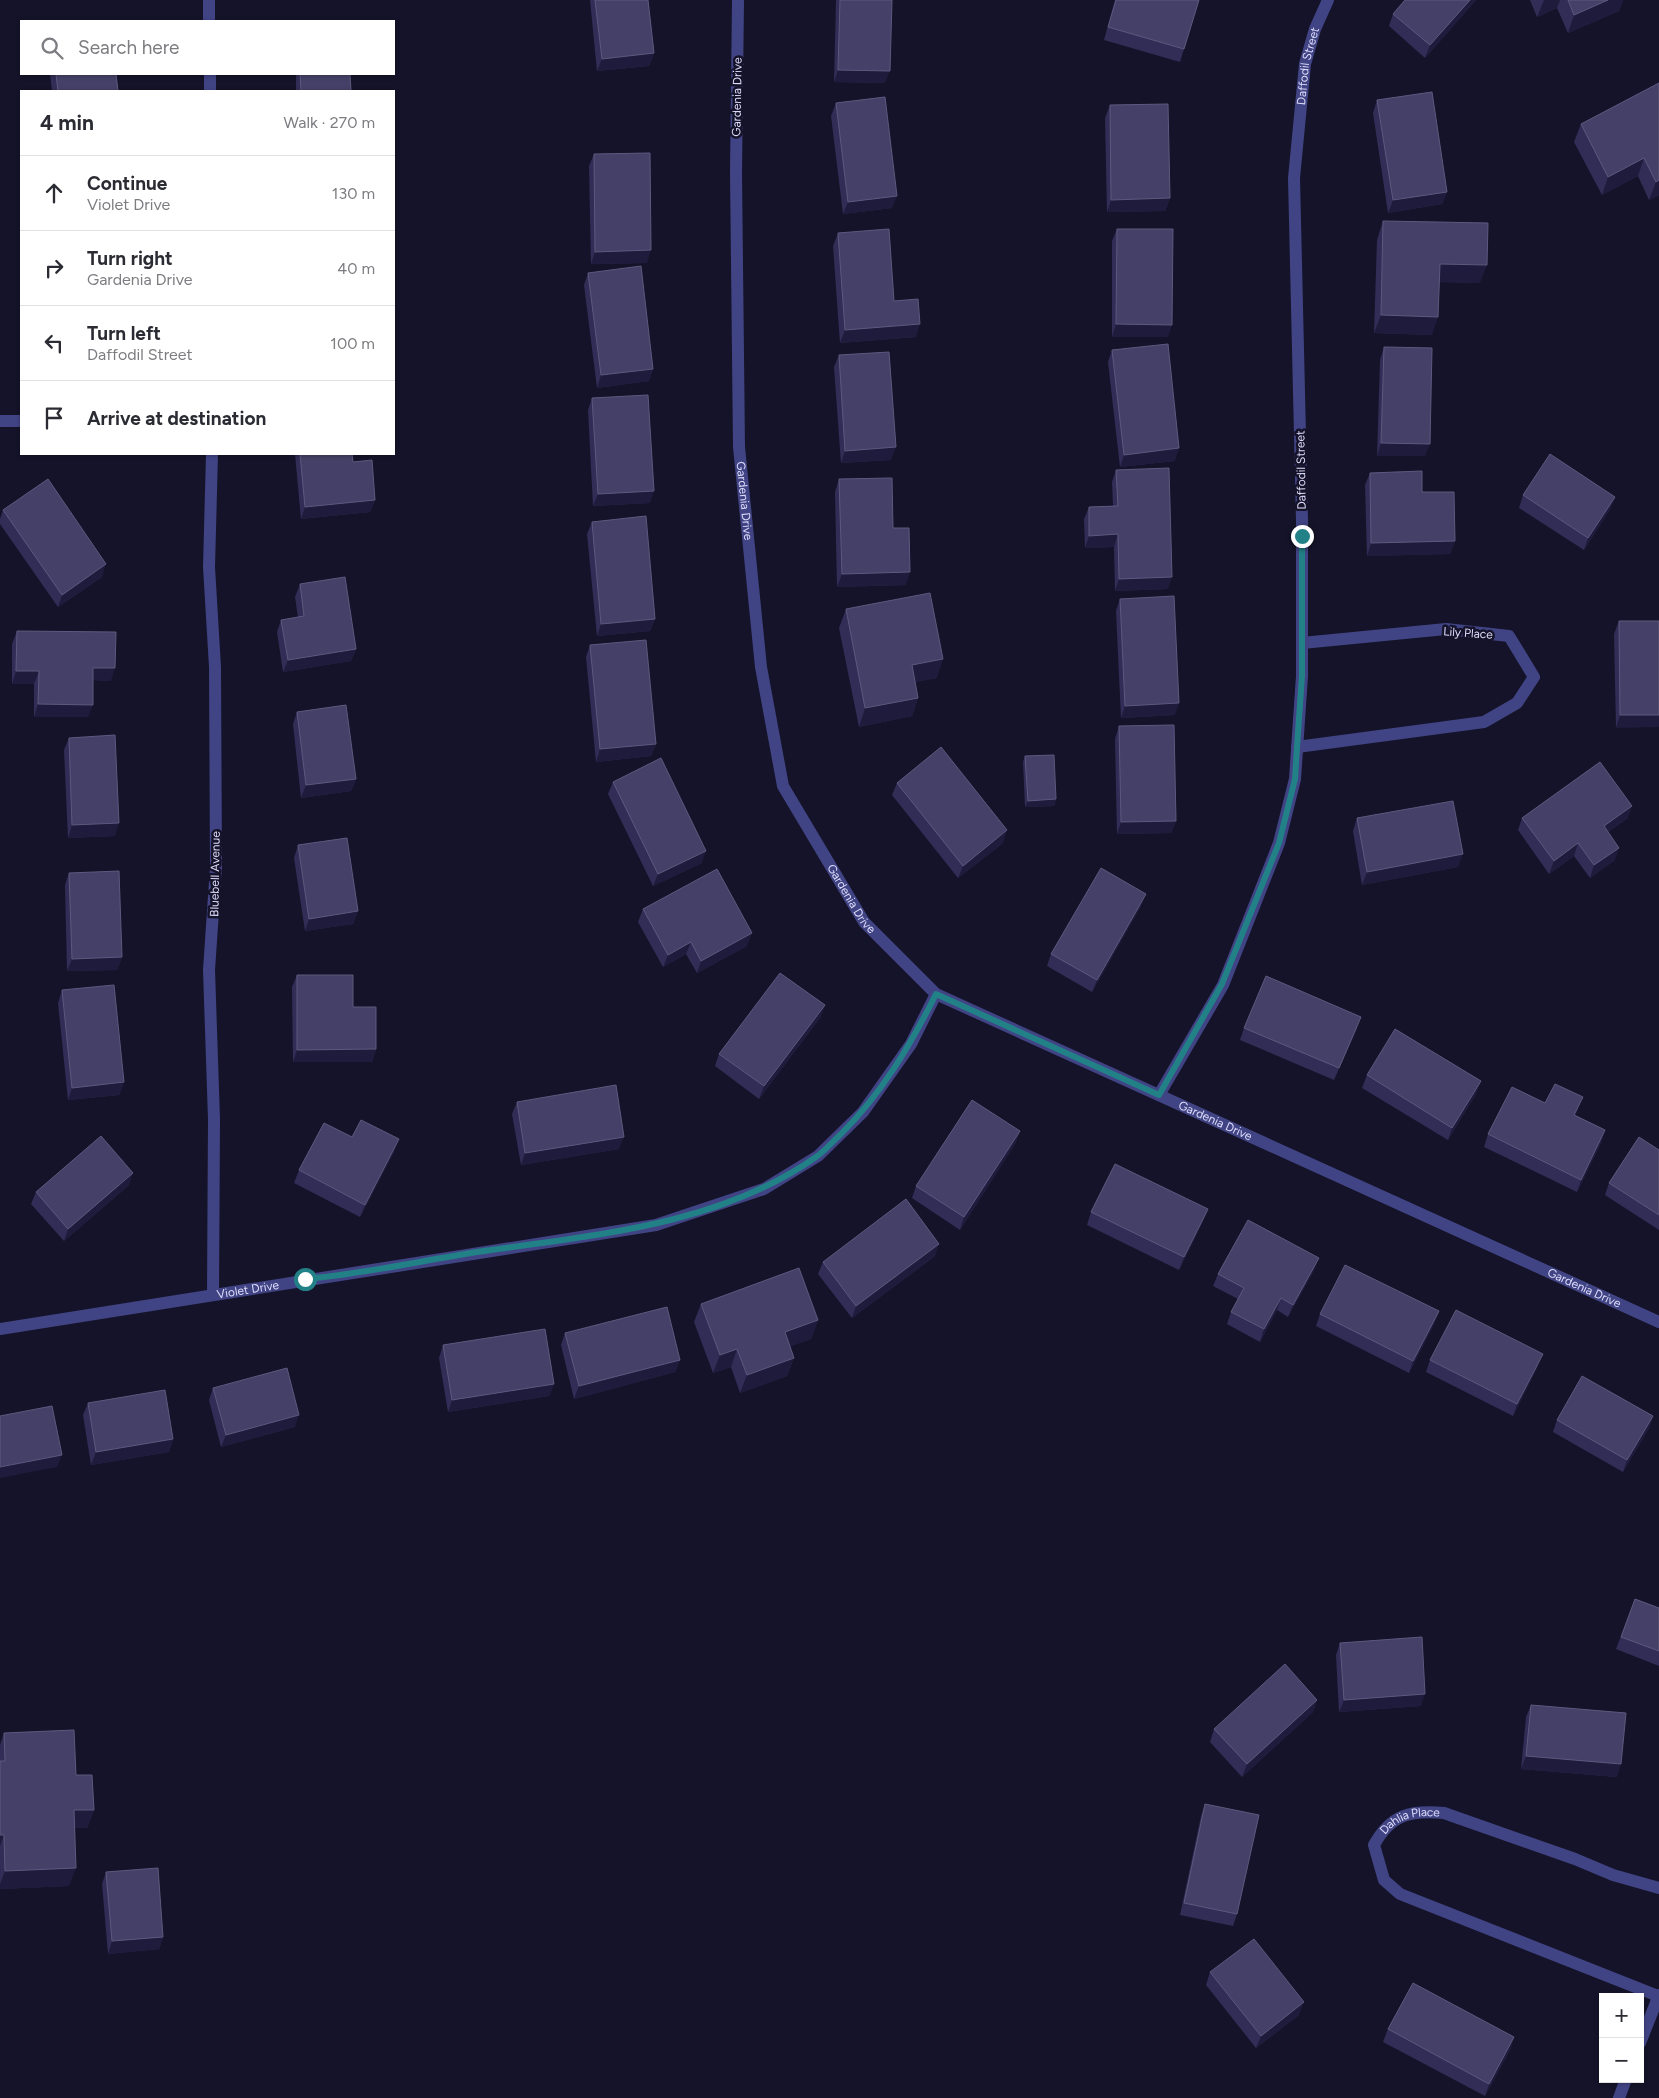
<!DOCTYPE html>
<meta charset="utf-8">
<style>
body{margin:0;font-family:Figtree,sans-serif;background:#f2f2f3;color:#2b2b33}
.controls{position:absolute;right:15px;bottom:15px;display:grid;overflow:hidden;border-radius:0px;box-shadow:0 1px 4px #0004}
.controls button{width:45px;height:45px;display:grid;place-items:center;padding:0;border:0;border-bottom:1px solid #e1e1e2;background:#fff;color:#2b2b33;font:25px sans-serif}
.stop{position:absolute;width:15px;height:15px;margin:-11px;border:4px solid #228187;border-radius:50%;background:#fff}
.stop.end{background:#228187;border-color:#fff;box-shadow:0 1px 5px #0008}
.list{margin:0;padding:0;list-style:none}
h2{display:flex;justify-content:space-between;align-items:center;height:65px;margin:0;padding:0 20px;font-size:21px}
h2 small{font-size:16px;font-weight:400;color:#7c7c81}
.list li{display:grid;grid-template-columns:32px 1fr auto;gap:15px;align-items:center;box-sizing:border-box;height:75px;padding:0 20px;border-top:1px solid #e1e1e2}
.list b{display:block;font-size:19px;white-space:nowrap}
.list p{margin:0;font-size:16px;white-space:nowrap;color:#7c7c81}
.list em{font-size:16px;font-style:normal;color:#7c7c81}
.icon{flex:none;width:28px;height:28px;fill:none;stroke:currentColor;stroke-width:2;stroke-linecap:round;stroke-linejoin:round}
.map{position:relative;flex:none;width:1659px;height:2098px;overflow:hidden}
.search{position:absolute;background:#fff;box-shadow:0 1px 4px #0004;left:20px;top:20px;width:375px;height:55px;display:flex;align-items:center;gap:12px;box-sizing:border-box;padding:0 18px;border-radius:0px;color:#7c7c81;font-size:19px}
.panel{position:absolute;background:#fff;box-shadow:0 1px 4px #0004;left:20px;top:90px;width:375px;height:365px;border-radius:0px}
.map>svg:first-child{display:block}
</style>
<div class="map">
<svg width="1659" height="2098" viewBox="0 0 1659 2098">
<rect width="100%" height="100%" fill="#151329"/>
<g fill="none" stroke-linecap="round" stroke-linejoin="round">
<g stroke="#414484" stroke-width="12">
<path id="s1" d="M738,0L736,172L739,447L761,667L783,786L864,922L936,994L1659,1322"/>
<polyline points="209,21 209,0"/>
<polyline points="210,74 210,91"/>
<polyline points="0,421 21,421"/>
<polyline points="212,454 209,567 215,667 216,867 209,970 214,1119 213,1294"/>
<polyline points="1297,747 1484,722 1517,703 1534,677 1509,636 1446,629 1302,643"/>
<path id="s2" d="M1159,1095L1223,985L1279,843L1295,779L1302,676V521L1294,178L1305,64L1315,29L1328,0"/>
<path id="s3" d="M0,1329L656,1225L764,1189L818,1156L863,1112L911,1044L936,994"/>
<path id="s4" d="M1658,1996L1400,1894L1384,1880L1374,1845C1391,1814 1411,1810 1444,1813L1575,1859L1613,1875L1659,1888"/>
<polyline points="1640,2043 1659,1995"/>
<polyline points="1619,2098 1626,2079"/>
</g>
</g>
<g fill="#322d56">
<polygon points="590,0 648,0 654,53 649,66 597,71"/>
<polygon points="836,0 892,0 885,83 834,82"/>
<polygon points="1115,0 1199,0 1184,49 1180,62 1104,40"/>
<polygon points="1405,0 1476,0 1425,58 1389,26 1393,14"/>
<polygon points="1530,0 1623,0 1619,11 1568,33 1557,8 1537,17"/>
<polygon points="50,74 116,74 118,91 52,91"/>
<polygon points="296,74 350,74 351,91 296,91"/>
<polygon points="1659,83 1659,195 1649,200 1638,176 1602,195 1574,142 1581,124"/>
<polygon points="1377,100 1447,192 1442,204 1388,213 1373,113"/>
<polygon points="836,103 892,208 843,214 831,116"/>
<polygon points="1110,105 1170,198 1165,211 1107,212 1105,118"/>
<polygon points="594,154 647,263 591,264 589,166"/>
<polygon points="1383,221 1480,283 1439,282 1432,335 1374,333 1377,240"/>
<polygon points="1117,229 1168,337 1112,337 1112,241"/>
<polygon points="838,233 894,301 916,337 840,343 833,246"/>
<polygon points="588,273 653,369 649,381 597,388 584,285"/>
<polygon points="1384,347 1425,456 1377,456 1380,360"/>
<polygon points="1112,350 1175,461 1120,467 1108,362"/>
<polygon points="839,355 891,460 841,463 834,367"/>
<polygon points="592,398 650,503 593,506 588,410"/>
<polygon points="295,454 352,454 353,462 375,500 370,512 301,519"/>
<polygon points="1116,470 1168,589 1115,591 1114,547 1085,548 1084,519 1089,507 1113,506 1112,482"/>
<polygon points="1370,473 1422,492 1455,541 1450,554 1367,556 1365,485"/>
<polygon points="839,479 893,528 906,585 837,587 835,492"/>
<polygon points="1523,495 1615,497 1610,509 1584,550 1519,508"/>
<polygon points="3,510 102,577 58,607 0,524 0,519"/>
<polygon points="592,522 655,619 650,631 597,636 587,534"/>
<polygon points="300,584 356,649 351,661 283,672 277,632 281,620 298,617 295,597"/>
<polygon points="1120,599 1175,715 1121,718 1116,611"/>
<polygon points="846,609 937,678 915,682 918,698 912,716 859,727 839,628"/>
<polygon points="1619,621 1659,621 1616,728 1614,634"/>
<polygon points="17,631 111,681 93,680 88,717 34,717 34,684 12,684 12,644"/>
<polygon points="590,645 656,744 651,756 596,762 586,657"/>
<polygon points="297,712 356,779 351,791 301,798 293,724"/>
<polygon points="1119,726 1176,821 1171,833 1117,834 1115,739"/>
<polygon points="69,738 115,836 68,838 64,750"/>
<polygon points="1025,756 1056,799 1054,806 1025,807 1023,762"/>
<polygon points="613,782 702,863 653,886 608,794"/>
<polygon points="897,783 1003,843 958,878 892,795"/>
<polygon points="1357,818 1458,867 1362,885 1353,831"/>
<polygon points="1522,818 1628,818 1608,832 1615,860 1590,878 1574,856 1549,874 1518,830"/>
<polygon points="298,845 358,911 353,924 305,931 294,858"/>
<polygon points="69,873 122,957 117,970 67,971 65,885"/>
<polygon points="1141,906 1092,992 1047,966 1051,954"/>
<polygon points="643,909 747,946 697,973 686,954 663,967 638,922"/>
<polygon points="297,975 353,1007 376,1049 372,1062 293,1062 292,987"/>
<polygon points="62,990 124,1082 119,1095 68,1100 58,1003"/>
<polygon points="825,1005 820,1018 759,1099 715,1066 719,1054"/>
<polygon points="1244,1028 1357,1029 1334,1080 1240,1040"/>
<polygon points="1367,1075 1476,1094 1448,1140 1362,1088"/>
<polygon points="517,1102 619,1149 521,1165 512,1114"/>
<polygon points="1545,1103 1578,1109 1575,1115 1605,1130 1601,1143 1577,1192 1484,1147 1488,1134"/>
<polygon points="1020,1131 1015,1144 960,1230 912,1198 916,1186"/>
<polygon points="352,1137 394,1152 360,1217 294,1183 299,1170"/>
<polygon points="1659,1150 1659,1230 1605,1195 1609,1183"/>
<polygon points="129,1185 64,1241 31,1204 36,1192"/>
<polygon points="1208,1209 1203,1221 1179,1270 1087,1225 1091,1212"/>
<polygon points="935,1256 852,1318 818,1274 823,1262"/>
<polygon points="1314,1270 1288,1317 1277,1310 1260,1342 1227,1324 1231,1312 1238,1299 1213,1286 1218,1274"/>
<polygon points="701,1304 818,1320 811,1339 790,1346 794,1358 787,1376 740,1393 731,1367 713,1373 694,1322"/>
<polygon points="1439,1311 1434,1324 1409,1373 1316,1326 1320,1314"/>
<polygon points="565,1333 680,1360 675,1372 574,1399 561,1345"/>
<polygon points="443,1345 554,1384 549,1396 448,1412 439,1358"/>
<polygon points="1430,1360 1538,1366 1513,1416 1426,1372"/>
<polygon points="213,1388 295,1427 221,1447 209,1400"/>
<polygon points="88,1403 173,1439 169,1452 91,1465 83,1415"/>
<polygon points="1653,1416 1649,1428 1623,1472 1553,1432 1557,1420"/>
<polygon points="1635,1599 1659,1608 1659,1666 1616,1649"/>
<polygon points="1340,1643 1421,1706 1339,1712 1336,1655"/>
<polygon points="1317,1700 1313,1712 1242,1777 1210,1742 1214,1729"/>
<polygon points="1531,1705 1617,1777 1521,1769 1526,1717"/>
<polygon points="4,1733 76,1775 94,1810 87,1828 75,1828 69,1886 0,1889 0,1745"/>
<polygon points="1205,1804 1237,1914 1233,1926 1180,1915 1201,1816"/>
<polygon points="106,1872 163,1937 159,1949 108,1954 102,1884"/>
<polygon points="1210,1972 1299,2015 1256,2048 1206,1985"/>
<polygon points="1388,2029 1514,2037 1510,2050 1485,2096 1383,2042"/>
</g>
<g fill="#1f1b3c">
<polygon points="1470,0 1476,0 1425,58 1430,45"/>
<polygon points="1544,0 1560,0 1557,8 1537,17"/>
<polygon points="1608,0 1623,0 1619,11 1568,33 1574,15"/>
<polygon points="654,53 649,66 597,71 602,59"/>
<polygon points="838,70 890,71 885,83 834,82"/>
<polygon points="1644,158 1638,176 1602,195 1608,177"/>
<polygon points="1659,180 1659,195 1649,200 1656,182"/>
<polygon points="1447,192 1442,204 1388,213 1393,200"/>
<polygon points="897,196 892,208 843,214 848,202"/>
<polygon points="1170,198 1165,211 1107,212 1111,200"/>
<polygon points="651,250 647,263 591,264 595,252"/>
<polygon points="1440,264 1487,265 1480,283 1433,282"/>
<polygon points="1381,315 1438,317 1432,335 1374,333"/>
<polygon points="920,324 916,337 840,343 845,330"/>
<polygon points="1116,324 1172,325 1168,337 1112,337"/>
<polygon points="653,369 649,381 597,388 601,375"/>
<polygon points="1381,443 1430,444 1425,456 1377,456"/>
<polygon points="896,447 891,460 841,463 845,451"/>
<polygon points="1179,448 1175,461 1120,467 1124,455"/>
<polygon points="654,491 650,503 593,506 598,494"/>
<polygon points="1615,497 1610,509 1584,550 1588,538"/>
<polygon points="375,500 370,512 301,519 305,507"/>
<polygon points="1118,534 1114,547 1085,548 1089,536"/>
<polygon points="1455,541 1450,554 1367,556 1371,543"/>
<polygon points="106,564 102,577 58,607 62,595"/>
<polygon points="910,572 906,585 837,587 842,574"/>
<polygon points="1172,577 1168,589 1115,591 1119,579"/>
<polygon points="655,619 650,631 597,636 601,624"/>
<polygon points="356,649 351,661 283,672 288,660"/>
<polygon points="943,659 937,678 905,684 912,665"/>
<polygon points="93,668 115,668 111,681 89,680"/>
<polygon points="16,671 39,671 34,684 12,684"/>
<polygon points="918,698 912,716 859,727 865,708"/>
<polygon points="1179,703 1175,715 1121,718 1125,706"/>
<polygon points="38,704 93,705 88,717 34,717"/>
<polygon points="1620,715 1659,715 1659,727 1616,728"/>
<polygon points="656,744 651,756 596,762 600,749"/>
<polygon points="356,779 351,791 301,798 306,785"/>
<polygon points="1056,799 1054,806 1025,807 1028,801"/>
<polygon points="1632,806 1628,818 1599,839 1604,826"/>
<polygon points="1176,821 1171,833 1117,834 1121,822"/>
<polygon points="119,823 115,836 68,838 72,825"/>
<polygon points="1007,830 1003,843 958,878 963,866"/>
<polygon points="1578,843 1574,856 1549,874 1554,861"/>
<polygon points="1619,848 1615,860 1590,878 1594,865"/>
<polygon points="706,851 702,863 653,886 658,874"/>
<polygon points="1463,854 1458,867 1362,885 1367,872"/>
<polygon points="1146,894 1141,906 1092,992 1097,980"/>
<polygon points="358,911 353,924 305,931 309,919"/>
<polygon points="752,933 747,946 697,973 701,961"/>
<polygon points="691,942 686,954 663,967 668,955"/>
<polygon points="122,957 117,970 67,971 72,959"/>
<polygon points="825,1005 820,1018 759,1099 764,1086"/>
<polygon points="1361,1017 1357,1029 1334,1080 1339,1068"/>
<polygon points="376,1049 372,1062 293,1062 297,1050"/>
<polygon points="1481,1081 1476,1094 1448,1140 1452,1128"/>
<polygon points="124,1082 119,1095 68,1100 72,1088"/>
<polygon points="1583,1097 1578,1109 1569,1127 1574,1115"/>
<polygon points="1605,1130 1601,1143 1577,1192 1581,1180"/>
<polygon points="1020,1131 1015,1144 960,1230 964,1217"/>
<polygon points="624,1137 619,1149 521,1165 525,1153"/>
<polygon points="399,1139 394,1152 360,1217 365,1205"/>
<polygon points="133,1173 129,1185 64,1241 68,1229"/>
<polygon points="1208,1209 1203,1221 1179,1270 1184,1257"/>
<polygon points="939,1244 935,1256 852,1318 856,1306"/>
<polygon points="1319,1258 1314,1270 1288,1317 1293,1305"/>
<polygon points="1281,1298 1277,1310 1260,1342 1264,1329"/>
<polygon points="1439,1311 1434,1324 1409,1373 1413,1361"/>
<polygon points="818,1320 811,1339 778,1351 785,1332"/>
<polygon points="737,1349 731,1367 713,1373 720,1355"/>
<polygon points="1543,1354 1538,1366 1513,1416 1517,1404"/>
<polygon points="794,1358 787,1376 740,1393 747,1375"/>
<polygon points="680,1360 675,1372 574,1399 579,1386"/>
<polygon points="554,1384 549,1396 448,1412 452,1400"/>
<polygon points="299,1415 295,1427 221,1447 226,1435"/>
<polygon points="1653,1416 1649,1428 1623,1472 1627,1460"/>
<polygon points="173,1439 169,1452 91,1465 96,1452"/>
<polygon points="62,1455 57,1467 0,1478 0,1467"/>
<polygon points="1425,1694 1421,1706 1339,1712 1344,1700"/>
<polygon points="1317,1700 1313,1712 1242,1777 1247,1764"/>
<polygon points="1526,1756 1621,1764 1617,1777 1521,1769"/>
<polygon points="74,1810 94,1810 87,1828 68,1828"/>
<polygon points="0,1835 4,1835 0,1846"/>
<polygon points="76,1868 69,1886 0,1889 0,1884 5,1871"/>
<polygon points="163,1937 159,1949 108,1954 112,1941"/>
<polygon points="1304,2002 1299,2015 1256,2048 1261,2036"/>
<polygon points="1514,2037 1510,2050 1485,2096 1489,2084"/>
</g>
<g fill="#444067" stroke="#5c597f">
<polygon points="595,0 648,0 654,53 602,59"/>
<polygon points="840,0 892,0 890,71 838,70"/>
<polygon points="1116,0 1199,0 1184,49 1108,27"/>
<polygon points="1405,0 1470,0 1430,45 1393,14"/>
<polygon points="1568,0 1608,0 1574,15"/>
<polygon points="56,74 116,74 118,91 58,91"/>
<polygon points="300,74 350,74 351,91 301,91"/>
<polygon points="1659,83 1659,180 1656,182 1644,158 1608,177 1581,124"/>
<polygon points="1432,92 1447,192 1393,200 1377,100"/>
<polygon points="885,97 897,196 848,202 836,103"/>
<polygon points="1168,104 1170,198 1111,200 1110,105"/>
<polygon points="650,153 651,250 595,252 594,154"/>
<polygon points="1383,221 1488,223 1487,265 1440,264 1438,317 1381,315"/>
<polygon points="889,229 894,301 918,299 920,324 845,330 838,233"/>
<polygon points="1117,229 1173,229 1172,325 1116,324"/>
<polygon points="641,266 653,369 601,375 588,273"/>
<polygon points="1168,344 1179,448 1124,455 1112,350"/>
<polygon points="1384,347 1432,348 1430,444 1381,443"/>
<polygon points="889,352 896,447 845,451 839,355"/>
<polygon points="648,395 654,491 598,494 592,398"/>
<polygon points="300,454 352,454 353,462 372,460 375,500 305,507"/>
<polygon points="1550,454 1615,497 1588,538 1523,495"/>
<polygon points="1169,468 1172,577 1119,579 1118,534 1089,536 1089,507 1118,506 1116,470"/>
<polygon points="1422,471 1422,492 1454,492 1455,541 1371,543 1370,473"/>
<polygon points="892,478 893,528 909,528 910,572 842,574 839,479"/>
<polygon points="48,479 106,564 62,595 3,510"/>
<polygon points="646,516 655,619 601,624 592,522"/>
<polygon points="345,577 356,649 288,660 281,620 304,616 300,584"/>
<polygon points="930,593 943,659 912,665 918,698 865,708 846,609"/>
<polygon points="1174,596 1179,703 1125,706 1120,599"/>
<polygon points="1619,621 1659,621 1659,715 1620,715"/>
<polygon points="17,631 116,632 115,668 93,668 93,705 38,704 39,671 16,671"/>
<polygon points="646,640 656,744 600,749 590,645"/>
<polygon points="346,705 356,779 306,785 297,712"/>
<polygon points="1174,725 1176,821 1121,822 1119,726"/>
<polygon points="115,735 119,823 72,825 69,738"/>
<polygon points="941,747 1007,830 963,866 897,783"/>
<polygon points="1054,755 1056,799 1028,801 1025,756"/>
<polygon points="661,758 706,851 658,874 613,782"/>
<polygon points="1600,762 1632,806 1604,826 1619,848 1594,865 1578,843 1554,861 1522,818"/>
<polygon points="1453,801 1463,854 1367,872 1357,818"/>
<polygon points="347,838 358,911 309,919 298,845"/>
<polygon points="1101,868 1146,894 1097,980 1051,954"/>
<polygon points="717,869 752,933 701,961 691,942 668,955 643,909"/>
<polygon points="119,871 122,957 72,959 69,873"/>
<polygon points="780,973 825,1005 764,1086 719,1054"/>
<polygon points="297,975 353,975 353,1007 376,1007 376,1049 297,1050"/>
<polygon points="1266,976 1361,1017 1339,1068 1244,1028"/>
<polygon points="114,985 124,1082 72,1088 62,990"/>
<polygon points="1395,1029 1481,1081 1452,1128 1367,1075"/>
<polygon points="1555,1084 1583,1097 1574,1115 1605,1130 1581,1180 1488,1134 1512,1087 1545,1103"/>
<polygon points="616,1085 624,1137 525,1153 517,1102"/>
<polygon points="972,1100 1020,1131 964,1217 916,1186"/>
<polygon points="361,1120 399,1139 365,1205 299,1170 324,1123 352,1137"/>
<polygon points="101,1136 133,1173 68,1229 36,1192"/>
<polygon points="1639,1137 1659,1150 1659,1215 1609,1183"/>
<polygon points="1115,1164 1208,1209 1184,1257 1091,1212"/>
<polygon points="906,1199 939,1244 856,1306 823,1262"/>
<polygon points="1248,1220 1319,1258 1293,1305 1281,1298 1264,1329 1231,1312 1244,1288 1218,1274"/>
<polygon points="1345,1265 1439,1311 1413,1361 1320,1314"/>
<polygon points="799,1268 818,1320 785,1332 794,1358 747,1375 737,1349 720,1355 701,1304"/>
<polygon points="667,1307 680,1360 579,1386 565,1333"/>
<polygon points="1456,1310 1543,1354 1517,1404 1430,1360"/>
<polygon points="545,1329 554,1384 452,1400 443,1345"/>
<polygon points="287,1368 299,1415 226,1435 213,1388"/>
<polygon points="1582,1376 1653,1416 1627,1460 1557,1420"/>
<polygon points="165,1390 173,1439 96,1452 88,1403"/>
<polygon points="52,1406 62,1455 0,1467 0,1416"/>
<polygon points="1635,1599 1659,1608 1659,1651 1621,1637"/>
<polygon points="1422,1637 1425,1694 1344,1700 1340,1643"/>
<polygon points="1285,1664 1317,1700 1247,1764 1214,1729"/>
<polygon points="1531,1705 1626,1713 1621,1764 1526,1756"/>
<polygon points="74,1730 76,1775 92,1775 94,1810 74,1810 76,1868 5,1871 4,1835 0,1835 0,1761 5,1761 4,1733"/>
<polygon points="1205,1804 1259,1815 1237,1914 1184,1903"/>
<polygon points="158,1868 163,1937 112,1941 106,1872"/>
<polygon points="1254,1939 1304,2002 1261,2036 1210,1972"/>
<polygon points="1413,1983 1514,2037 1489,2084 1388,2029"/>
</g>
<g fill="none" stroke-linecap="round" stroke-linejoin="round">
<path stroke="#228187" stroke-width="6" d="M305,1279C363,1274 420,1261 477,1252C593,1235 718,1226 816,1157C825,1151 833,1141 841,1134C882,1093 910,1046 936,994L1159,1095L1222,984L1279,843L1295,779L1297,747L1302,676V536"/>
</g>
<g text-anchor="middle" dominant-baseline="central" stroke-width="5" stroke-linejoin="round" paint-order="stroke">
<g font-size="12" fill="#deddfc" stroke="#151329">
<text stroke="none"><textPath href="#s2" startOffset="1060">Daffodil Street</textPath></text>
<text transform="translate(737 97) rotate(-89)">Gardenia Drive</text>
<text transform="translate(1301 470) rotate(-91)">Daffodil Street</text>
<text stroke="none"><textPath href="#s1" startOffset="501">Gardenia Drive</textPath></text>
<text transform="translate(1468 633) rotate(4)">Lily Place</text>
<text transform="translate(215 874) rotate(-89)">Bluebell Avenue</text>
<text stroke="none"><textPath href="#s1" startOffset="921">Gardenia Drive</textPath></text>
<text stroke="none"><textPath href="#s1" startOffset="1356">Gardenia Drive</textPath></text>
<text stroke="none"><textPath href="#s3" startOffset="251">Violet Drive</textPath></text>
<text stroke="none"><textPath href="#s1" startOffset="1761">Gardenia Drive</textPath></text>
<text stroke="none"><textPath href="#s4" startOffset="382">Dahlia Place</textPath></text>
</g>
</g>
</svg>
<div class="controls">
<button>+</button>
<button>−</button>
</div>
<div class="stop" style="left:305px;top:1279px"></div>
<div class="stop end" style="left:1302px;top:536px"></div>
<div class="search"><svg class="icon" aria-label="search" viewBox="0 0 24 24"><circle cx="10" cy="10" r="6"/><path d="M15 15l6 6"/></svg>Search here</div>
<section class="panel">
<h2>4 min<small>Walk · 270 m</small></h2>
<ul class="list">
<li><svg class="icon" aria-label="ahead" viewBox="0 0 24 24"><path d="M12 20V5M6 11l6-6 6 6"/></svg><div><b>Continue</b><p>Violet Drive</p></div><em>130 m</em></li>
<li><svg class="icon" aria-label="right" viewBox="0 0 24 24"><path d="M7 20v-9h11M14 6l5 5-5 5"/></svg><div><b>Turn right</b><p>Gardenia Drive</p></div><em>40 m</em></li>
<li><svg class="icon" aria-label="left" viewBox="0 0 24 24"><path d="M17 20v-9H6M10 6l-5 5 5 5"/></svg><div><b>Turn left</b><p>Daffodil Street</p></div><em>100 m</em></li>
<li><svg class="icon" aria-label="arrive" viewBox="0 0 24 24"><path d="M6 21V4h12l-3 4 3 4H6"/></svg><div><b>Arrive at destination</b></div></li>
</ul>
</section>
</div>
